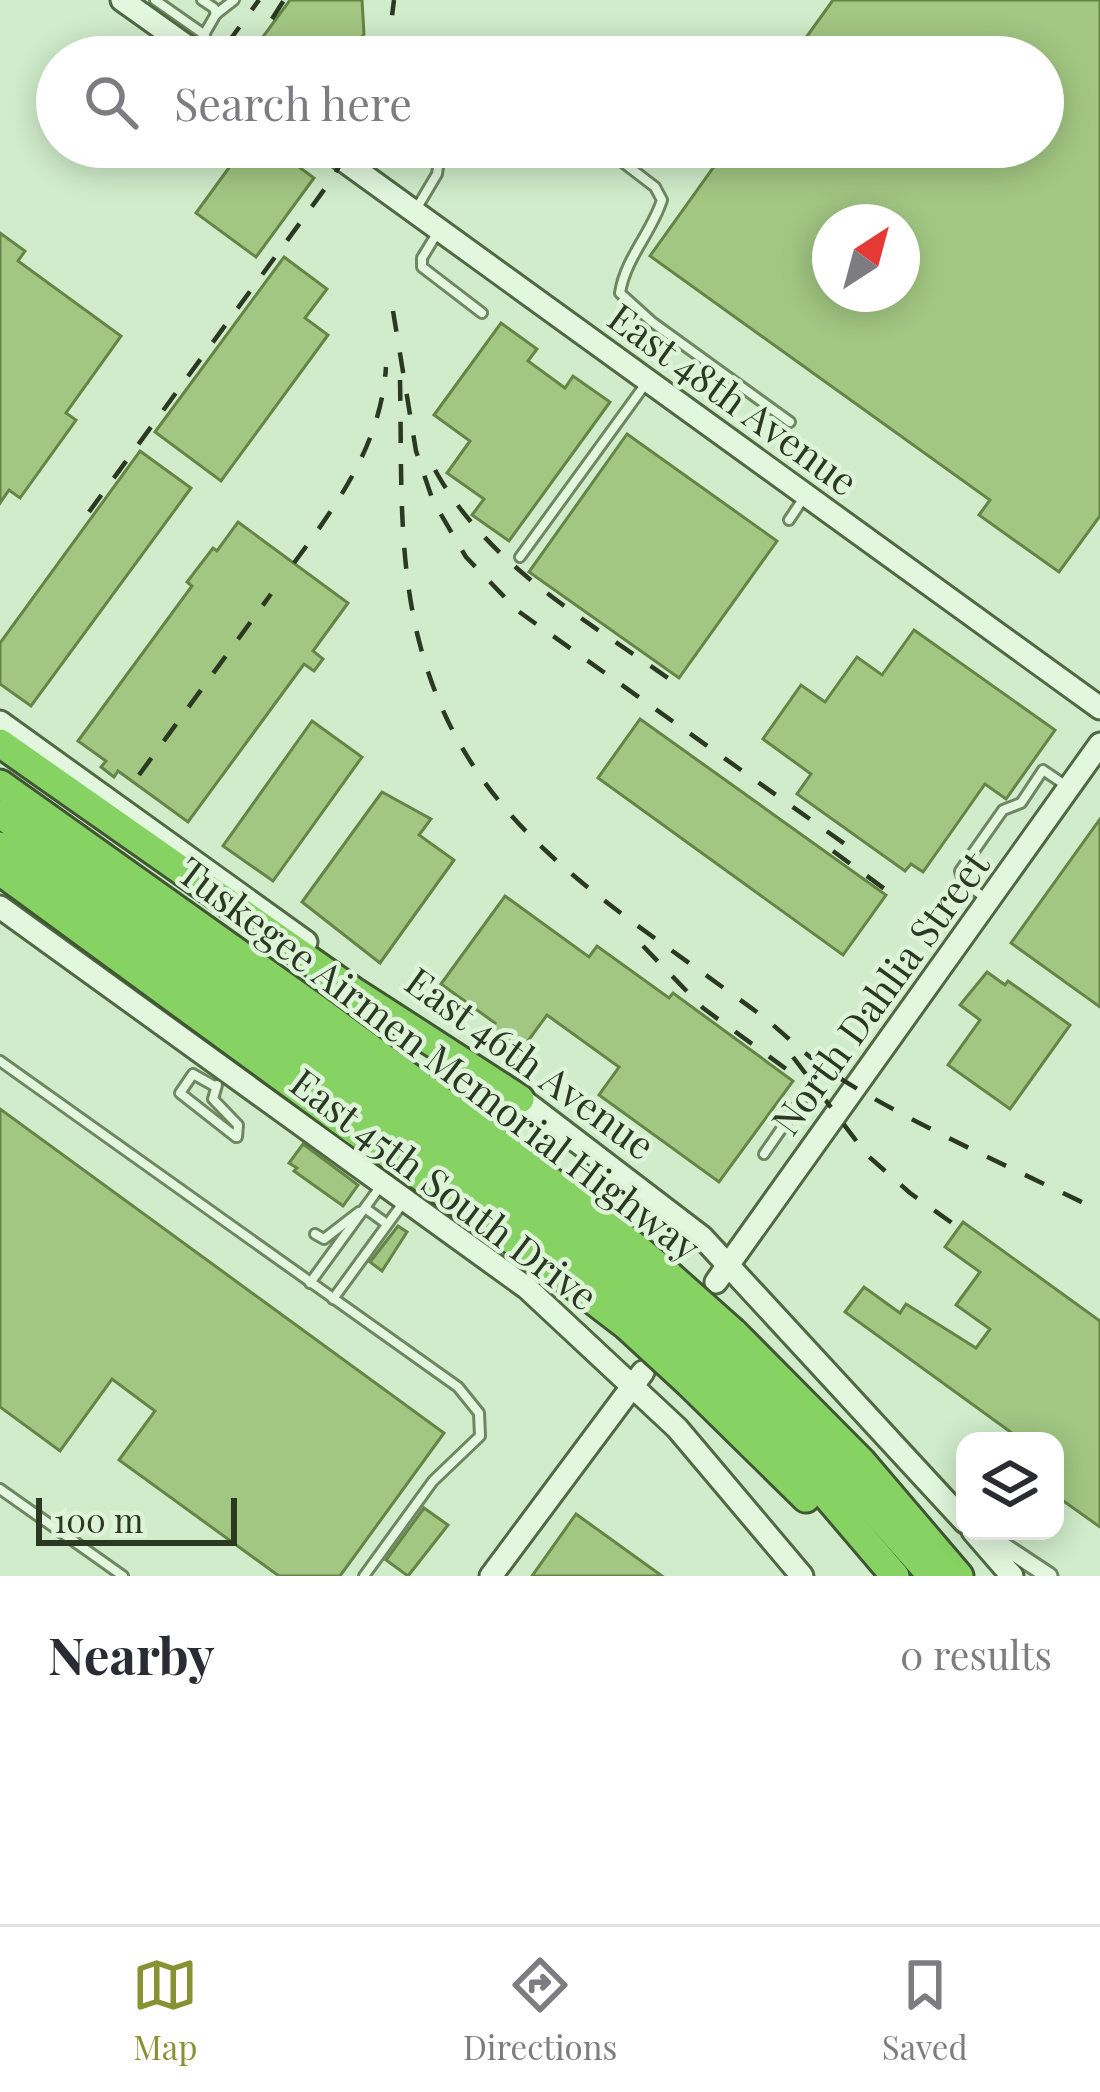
<!DOCTYPE html>
<style>
body{margin:0;font-family:"Playfair Display",serif;background:#f2f2f3;color:#2b2b33}
.controls{position:absolute;right:36px;bottom:36px;display:grid;overflow:hidden;border-radius:24px;box-shadow:0 6px 30px #0003}
.controls button{width:108px;height:108px;display:grid;place-items:center;padding:0;border:0;border-bottom:3px solid #e1e1e2;background:#fff;color:#2b2b33;font:60px sans-serif}
.compass{position:absolute;left:812px;top:204px;width:108px;height:108px;border-radius:50%;background:#fff;box-shadow:0 6px 30px #0003;rotate:36deg}
.scale{position:absolute;left:36px;bottom:30px;width:201px;box-sizing:border-box;padding-left:12px;border:6px solid #2b3922;border-top:0;font-size:33px;line-height:42px;white-space:nowrap;color:#2b3922;-webkit-text-stroke:9px #def4d9;paint-order:stroke}
.list{margin:0;padding:0;list-style:none}
h2{display:flex;justify-content:space-between;align-items:center;height:156px;margin:0;padding:0 48px;font-size:51px}
h2 small{font-size:39px;font-weight:400;color:#7c7c81}
.icon{flex:none;width:66px;height:66px;fill:none;stroke:currentColor;stroke-width:2;stroke-linecap:round;stroke-linejoin:round}
.map{position:relative;flex:none;width:1100px;height:1576px;overflow:hidden}
.search{position:absolute;background:#fff;box-shadow:0 6px 30px #0003;left:36px;right:36px;top:36px;height:132px;display:flex;align-items:center;gap:30px;box-sizing:border-box;padding:0 42px;border-radius:66px;color:#7c7c81;font-size:45px}
.sheet{height:348px;background:#fff}
nav{display:flex;justify-content:space-around;align-items:center;box-sizing:border-box;height:168px;border-top:3px solid #e1e1e2;background:#fff;font-size:33px;color:#7c7c81}
nav a{display:grid;justify-items:center;gap:6px}
nav .on{color:#879234}
.map>svg:first-child{display:block}
</style>
<div class="map">
<svg width="1100" height="1576" viewBox="0 0 1100 1576">
<rect width="100%" height="100%" fill="#d0ecca"/>
<g fill="#a2c783" stroke="#658547" stroke-width="3" fill-rule="evenodd">
<polygon points="290,0 362,0 364,34 347,57 304,57 298,53 295,57 266,57 254,49"/>
<path d="M833,0H1100V516L1059,572L979,515L990,500L650,256L728,147H1043V57H792ZM830,222H902V294H830Z"/>
<polygon points="244,147 272,147 314,178 256,257 196,213"/>
<polygon points="0,233 25,251 18,261 121,336 66,413 76,420 20,498 9,490 0,503"/>
<polygon points="284,257 327,289 305,318 328,335 221,481 155,432"/>
<polygon points="501,323 537,349 528,361 565,388 573,376 610,402 509,541 472,515 484,499 447,473 470,441 434,415"/>
<polygon points="627,434 777,541 679,678 529,572"/>
<polygon points="140,451 191,488 31,706 0,684 0,643"/>
<polygon points="238,522 348,603 313,651 323,659 314,671 304,664 188,822 118,771 114,777 101,767 106,761 78,741 192,586 187,582 213,548 217,551"/>
<polygon points="914,630 1055,730 1006,799 985,784 923,872 911,864 905,871 797,794 811,774 763,739 801,685 825,702 857,657 882,675"/>
<polygon points="640,719 886,895 843,955 598,778"/>
<polygon points="312,721 362,757 273,881 223,846"/>
<polygon points="382,792 431,819 419,835 454,860 380,963 302,902"/>
<polygon points="1100,819 1100,1007 1011,943"/>
<polygon points="505,896 589,957 597,946 669,998 673,993 793,1081 719,1182 599,1095 619,1067 547,1015 517,1056 487,1034 495,1023 441,984"/>
<polygon points="987,972 1005,985 1008,981 1070,1025 1010,1109 948,1065 980,1020 960,1005"/>
<polygon points="0,1109 444,1433 340,1576 279,1576 119,1460 155,1411 112,1379 60,1451 0,1407"/>
<polygon points="303,1144 358,1185 343,1206 294,1171 297,1168 289,1163"/>
<polygon points="963,1222 1100,1321 1100,1527 1055,1495 1055,1441 1023,1441 845,1312 864,1287 900,1313 906,1304 976,1348 990,1329 956,1305 980,1272 945,1247"/>
<polygon points="398,1226 407,1232 382,1271 370,1262"/>
<polygon points="424,1508 448,1525 408,1576 386,1560"/>
<polygon points="576,1514 662,1576 532,1576"/>
</g>
<g fill="none" stroke-linecap="round" stroke-linejoin="round">
<defs>
<g id="lane">
<polyline points="155,0 205,35"/>
<polyline points="202,0 214,8 216,14"/>
<polyline points="195,50 216,14 234,0"/>
<path d="M603,147L655,187L662,200C652,232 625,259 620,293L652,322L790,422"/>
<polyline points="415,211 437,174 441,147"/>
<polyline points="436,235 422,258 422,267 482,313"/>
<polyline points="789,520 805,496"/>
<polyline points="520,557 647,382"/>
<polyline points="984,897 963,882 960,871 1003,810 1021,803 1043,770 1068,787"/>
<polyline points="0,1061 458,1387 479,1413 480,1436 433,1481 364,1576"/>
<polyline points="217,1085 213,1099 238,1125 237,1137"/>
<polyline points="216,1087 193,1074 180,1093 236,1137"/>
<polyline points="764,1154 807,1092"/>
<polyline points="365,1208 387,1224"/>
<polyline points="315,1234 324,1239 359,1212"/>
<polyline points="310,1283 380,1187"/>
<polyline points="333,1299 403,1203"/>
<polyline points="0,1489 123,1576"/>
</g>
<polyline id="street" points="981,1531 1049,1576"/>
<g id="secondary">
<polyline points="122,0 202,57"/>
<polyline points="325,147 1100,708"/>
<polyline points="0,722 306,942"/>
<polyline points="0,907 527,1288 677,1428 802,1576"/>
<polyline points="511,1091 702,1237 965,1522"/>
<polyline points="716,1282 1100,744"/>
<polyline points="973,1531 1012,1576"/>
<polyline points="491,1576 643,1372"/>
</g>
<g id="highway">
<polyline points="0,743 353,991 520,1099"/>
<polyline points="0,784 318,1010 595,1214 670,1276"/>
<polyline points="0,814 518,1185 657,1292"/>
<polyline points="0,846 584,1262 642,1309"/>
<polyline points="0,871 358,1133 541,1260 627,1326"/>
<polyline points="733,1332 861,1461 959,1576"/>
<polyline points="719,1348 806,1434 932,1576"/>
<polyline points="704,1365 814,1481 895,1576"/>
<polyline points="689,1383 806,1498"/>
</g>
</defs>
<use href="#lane" stroke="#6d8760" stroke-width="14"/>
<use href="#street" stroke="#6d8760" stroke-width="21"/>
<use href="#secondary" stroke="#516942" stroke-width="27"/>
<use href="#highway" stroke="#415633" stroke-width="33"/>
<use href="#lane" stroke="#e2f7dd" stroke-width="8"/>
<use href="#street" stroke="#e2f7dd" stroke-width="15"/>
<use href="#secondary" stroke="#e2f7dd" stroke-width="21"/>
<use href="#highway" stroke="#86d363" stroke-width="27"/>
<g stroke="#2b3922" stroke-width="4.5" stroke-dasharray="21 21" stroke-linecap="butt">
<polyline points="272,19 284,0"/>
<polyline points="227,44 259,0"/>
<polyline points="387,57 394,0"/>
<polyline points="393,311 416,451 433,501 466,557 518,611 856,852"/>
<path d="M400,380C402,470 397,565 422,652C465,806 574,880 696,968C718,984 741,1000 762,1016C786,1035 807,1057 833,1074C917,1127 1011,1167 1100,1211"/>
<path d="M435,470C488,566 588,621 675,683"/>
<polyline points="89,512 332,179 350,147"/>
<path d="M294,563C338,503 381,444 386,367"/>
<polyline points="139,775 271,594"/>
<polyline points="833,851 886,890"/>
<polyline points="643,946 703,1008 793,1074"/>
<polyline points="793,1057 867,1155 910,1193 959,1228"/>
</g>
<defs>
<g id="highway-bridge">
<polyline points="670,1276 733,1332"/>
<polyline points="657,1292 719,1348"/>
<polyline points="642,1309 704,1365"/>
<polyline points="627,1326 689,1383"/>
</g>
</defs>
<use href="#highway-bridge" stroke="#415633" stroke-width="33" stroke-linecap="butt"/>
<use href="#highway-bridge" stroke="#86d363" stroke-width="27"/>
</g>
<g text-anchor="middle" dominant-baseline="central" stroke-width="9" stroke-linejoin="round" paint-order="stroke">
<g font-size="39" fill="#2b3922" stroke="#def4d9">
<text transform="translate(734 398) rotate(36)">East 48th Avenue</text>
<text transform="translate(879 992) rotate(-54)">North Dahlia Street</text>
<text transform="translate(440 1058) rotate(37)">Tuskegee Airmen Memorial Highway</text>
<text transform="translate(531 1062) rotate(36)">East 46th Avenue</text>
<text transform="translate(445 1188) rotate(37)">East 45th South Drive</text>
</g>
</g>
</svg>
<div class="controls">
<button><svg class="icon" aria-label="layers" viewBox="0 0 24 24"><path d="M12 4l9 5-9 5-9-5zM3 14l9 5 9-5"/></svg></button>
</div>
<svg class="compass" viewBox="-18 -18 36 36"><path d="M0-13l5 13h-10z" fill="#e53935"/><path d="M0 13l5-13h-10z" fill="#7c7c81"/></svg>
<div class="scale">100 m</div>
<div class="search"><svg class="icon" aria-label="search" viewBox="0 0 24 24"><circle cx="10" cy="10" r="6"/><path d="M15 15l6 6"/></svg>Search here</div>
</div>
<section class="sheet">
<h2>Nearby<small>0 results</small></h2>
<ul class="list">
</ul>
</section>
<nav>
<a class="on"><svg class="icon" aria-label="map" viewBox="0 0 24 24"><path d="M3 6l6-2 6 2 6-2v14l-6 2-6-2-6 2zM9 4v14M15 6v14"/></svg>Map</a>
<a><svg class="icon" aria-label="directions" viewBox="0 0 24 24"><path d="M12 3l9 9-9 9-9-9zM9 14v-3h6M13 9l2 2-2 2"/></svg>Directions</a>
<a><svg class="icon" aria-label="saved" viewBox="0 0 24 24"><path d="M7 4h10v16l-5-4-5 4z"/></svg>Saved</a>
</nav>
